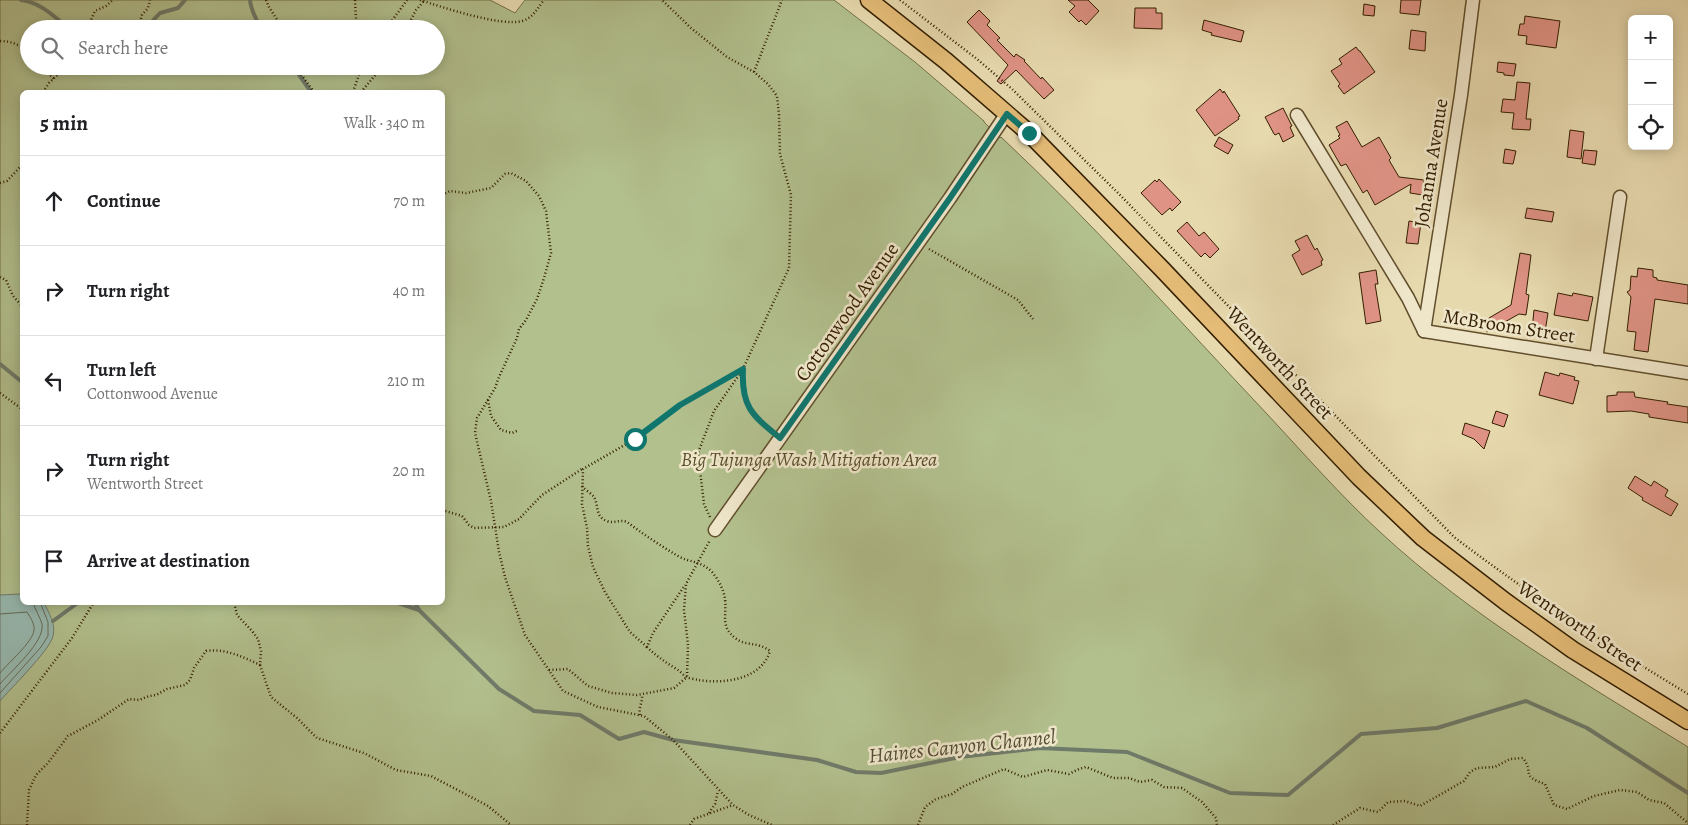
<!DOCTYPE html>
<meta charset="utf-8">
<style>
body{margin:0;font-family:Alegreya,serif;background:#f6f6f6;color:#202124}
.controls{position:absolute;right:15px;top:15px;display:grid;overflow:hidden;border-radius:8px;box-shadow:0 2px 12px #0003}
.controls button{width:45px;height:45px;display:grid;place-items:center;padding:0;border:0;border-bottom:1px solid #e0e0e0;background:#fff;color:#202124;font:25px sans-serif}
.stop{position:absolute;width:15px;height:15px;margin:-11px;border:4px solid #0f766e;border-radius:50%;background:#fff}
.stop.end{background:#0f766e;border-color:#fff;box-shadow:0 1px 5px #0008}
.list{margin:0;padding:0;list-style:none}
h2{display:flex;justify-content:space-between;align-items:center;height:65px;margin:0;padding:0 20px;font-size:21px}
h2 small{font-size:16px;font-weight:400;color:#757577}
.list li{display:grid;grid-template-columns:32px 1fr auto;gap:15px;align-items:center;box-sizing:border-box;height:90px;padding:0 20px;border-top:1px solid #e0e0e0}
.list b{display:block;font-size:19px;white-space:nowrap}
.list p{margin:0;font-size:16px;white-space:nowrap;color:#757577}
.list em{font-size:16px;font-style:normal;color:#757577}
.icon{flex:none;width:28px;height:28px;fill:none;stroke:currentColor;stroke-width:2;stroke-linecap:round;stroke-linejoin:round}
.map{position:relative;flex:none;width:1688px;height:825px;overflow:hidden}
.search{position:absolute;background:#fff;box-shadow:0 2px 12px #0003;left:20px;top:20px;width:425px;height:55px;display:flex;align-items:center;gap:12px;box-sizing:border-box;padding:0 18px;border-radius:28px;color:#757577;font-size:19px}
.panel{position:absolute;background:#fff;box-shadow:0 2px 12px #0003;left:20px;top:90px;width:425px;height:515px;border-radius:8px}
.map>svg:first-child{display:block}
</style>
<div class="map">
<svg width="1688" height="825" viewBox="0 0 1688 825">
<rect width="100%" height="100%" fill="#e7d9ae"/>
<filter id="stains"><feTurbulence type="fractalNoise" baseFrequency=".004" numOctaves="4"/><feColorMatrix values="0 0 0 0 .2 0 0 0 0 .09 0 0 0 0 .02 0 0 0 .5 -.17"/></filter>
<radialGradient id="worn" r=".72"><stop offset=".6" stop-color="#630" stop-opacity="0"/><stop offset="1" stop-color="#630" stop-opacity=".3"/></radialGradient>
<path fill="#b2c08e" stroke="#737047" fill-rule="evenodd" d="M0,0H490L515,13L525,0H834L915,62L984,121V122L1000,138L1001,137C1095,225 1180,322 1268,415C1305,455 1341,496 1380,532C1473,618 1581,681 1688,747V825H0ZM29,29H436V66H29ZM22,92H442V602H22Z"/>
<path fill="#97b9b0" stroke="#6f7b6a" d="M20,594H22V602L44,603C49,613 56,624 53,636C50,650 11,688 0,701V595Z"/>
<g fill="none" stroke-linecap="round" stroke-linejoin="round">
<g stroke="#666c58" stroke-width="1">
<path d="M0,614L27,612C30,617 35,624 34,630C33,642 8,663 0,673"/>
<path d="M0,684C11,671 45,642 42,624C40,617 35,610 33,602"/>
<polyline points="0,693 41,647 48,636 48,622 40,602"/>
</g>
<g stroke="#6f7b6a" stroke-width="4">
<path d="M21,0C40,2 55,17 69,29"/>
<path d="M250,0C251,12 257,18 260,29"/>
<polyline points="145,29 160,13 178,8 185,0"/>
<polyline points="293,66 311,92"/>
<polyline points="0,364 22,382"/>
<polyline points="395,602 419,610"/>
<polyline points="414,602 420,611 499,689 534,711 580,715 619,739 644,732 673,740 817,760 856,772 881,773 960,757 1040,748 1127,752 1230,793 1288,795 1361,734 1437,728 1526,701 1587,728 1688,793"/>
<polyline points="53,621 79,602"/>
</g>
</g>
<g fill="#df9385" stroke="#341f00">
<polygon points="1068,0 1088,0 1099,11 1086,25 1081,20 1079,22 1069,12 1075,6"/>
<polygon points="1401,0 1421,0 1419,15 1400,13"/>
<polygon points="1364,4 1375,6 1374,16 1363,15"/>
<polygon points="1135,8 1156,8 1156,13 1162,13 1162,29 1134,28"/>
<polygon points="979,10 990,21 987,25 1000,38 997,40 1014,57 1016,54 1025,60 1024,61 1041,79 1042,77 1054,90 1044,99 1016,70 1001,84 997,81 1008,65 967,22"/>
<polygon points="1525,16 1560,21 1556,48 1526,44 1527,36 1518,35 1520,24 1524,24"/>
<polygon points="1204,20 1244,31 1241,42 1211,35 1212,33 1202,30"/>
<polygon points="1411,30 1426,32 1425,51 1409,49"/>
<polygon points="1356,47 1359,51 1360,51 1375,72 1344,94 1338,86 1340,84 1331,71 1342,64 1339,59"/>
<polygon points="1498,62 1516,64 1514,76 1504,75 1504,73 1497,72"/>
<polygon points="1517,82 1530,83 1526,119 1531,119 1530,130 1512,129 1514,113 1501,112 1503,99 1515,100"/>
<polygon points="1220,89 1223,93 1224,91 1240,116 1238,117 1239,119 1215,136 1196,110"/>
<polygon points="1283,108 1292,126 1290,127 1294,136 1283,142 1279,133 1275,135 1274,134 1265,117"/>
<polygon points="1347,121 1362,147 1379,137 1391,158 1389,160 1399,177 1424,180 1423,195 1410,193 1411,184 1375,205 1367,190 1363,193 1346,164 1341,166 1329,145 1340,138 1338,136 1340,135 1336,127"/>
<polygon points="1570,130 1584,132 1581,159 1567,157"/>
<polygon points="1219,137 1233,145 1228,154 1214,146"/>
<polygon points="1505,149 1516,151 1513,164 1503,163"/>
<polygon points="1584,150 1597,151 1595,165 1582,163"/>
<polygon points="1159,179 1181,202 1172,211 1170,208 1162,215 1141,193 1155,180 1157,182"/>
<polygon points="1527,208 1554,212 1552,222 1525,218"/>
<polygon points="1409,221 1421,223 1418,244 1406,243"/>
<polygon points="1187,222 1199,236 1204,232 1219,249 1210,258 1205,253 1201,257 1177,231"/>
<polygon points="1307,235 1315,250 1317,248 1323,260 1321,261 1322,265 1302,275 1292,255 1300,250 1295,241"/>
<polygon points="1520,253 1531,255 1526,294 1529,295 1526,315 1519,314 1487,332 1489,318 1511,305"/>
<polygon points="1638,268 1653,270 1653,277 1657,278 1657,280 1688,285 1688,304 1655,299 1648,352 1634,350 1636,332 1627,331 1631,297 1627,292 1630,290 1631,276 1637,277"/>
<polygon points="1376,270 1378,284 1375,284 1381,321 1366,324 1359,273"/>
<polygon points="1558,293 1572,296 1573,293 1593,297 1588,321 1554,315"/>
<polygon points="1534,310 1548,313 1545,332 1532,330"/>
<polygon points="1545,372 1559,376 1560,373 1575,377 1574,380 1579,381 1573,404 1539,395"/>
<polygon points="1617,392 1634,392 1635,397 1668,402 1667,404 1688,407 1688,423 1649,417 1649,414 1631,411 1607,412 1607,396 1617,395"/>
<polygon points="1496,411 1508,415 1504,427 1492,423"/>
<polygon points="1465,423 1490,431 1484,449 1474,439 1462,434"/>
<polygon points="1635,476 1651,486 1654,481 1668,490 1665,496 1678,504 1671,516 1642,500 1643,498 1628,488"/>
</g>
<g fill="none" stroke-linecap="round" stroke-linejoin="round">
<defs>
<g id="minor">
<polyline points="1297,115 1408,298 1424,331"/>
<polyline points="1424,331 1461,95 1473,0"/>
<polyline points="1424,331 1688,373"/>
<polyline points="1596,359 1620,197"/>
<polyline points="715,530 950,198 1007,113"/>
</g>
<polyline id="major" points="869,0 946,61 1029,133 1162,269 1359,477 1423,538 1506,602 1573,650 1688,721"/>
</defs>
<use href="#minor" stroke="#614e2c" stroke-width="15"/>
<use href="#major" stroke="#341f00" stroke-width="19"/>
<g stroke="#341f00" stroke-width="2.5" stroke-dasharray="1 2.5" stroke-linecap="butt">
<polyline points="266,0 269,7 283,29"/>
<polyline points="355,0 356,19 361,29"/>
<path d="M420,0C442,7 501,27 522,21C533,18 537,9 544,0"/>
<path d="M900,0L977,59L1012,89L1117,192L1454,537C1529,594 1607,645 1688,694"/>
<polyline points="87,29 95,11 106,6 113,0"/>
<polyline points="138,29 142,15 148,8 150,0"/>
<polyline points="386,29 407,0"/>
<polyline points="406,29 416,10 424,1"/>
<path d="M0,41C12,41 20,45 29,53"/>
<polyline points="40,66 54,79"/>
<polyline points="114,66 117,69 122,66"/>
<polyline points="295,66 314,92"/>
<polyline points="754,72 782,0"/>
<polyline points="43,92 49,83 67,66"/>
<polyline points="353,92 362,66"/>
<polyline points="361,92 383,66"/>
<polyline points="0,183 7,181 22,165"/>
<polyline points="442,195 450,191 466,193 491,188 505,174 511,173 526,181 539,196 546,211 551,253 544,278 537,299 526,320 519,329 517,338 499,377 495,388 477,418 475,433 491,501 499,552 505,577 525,635 563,691 598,707 644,716 673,740 733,805"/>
<polyline points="929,249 1018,300 1033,319"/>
<polyline points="0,277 6,280 13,296 22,306"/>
<polyline points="0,393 22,409"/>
<polyline points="488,400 491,416 501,430 512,433 519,430"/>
<path d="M582,486C585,490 591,493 594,497C599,506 595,517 607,521C614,524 619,519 627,522C643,534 661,546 678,556C690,563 700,560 712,572C718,579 724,590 725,599C727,615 720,626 735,638C747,647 757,641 770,651C761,680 724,684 698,680C695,679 690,679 687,677C684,676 681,672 678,670C667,663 657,657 647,647L653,633L685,585"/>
<polyline points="442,510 462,516 469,525 474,528 504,527 519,519 542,495 582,469"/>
<path d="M710,517L704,504L698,453L714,411L743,369C742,399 747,412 771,431"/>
<polyline points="647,647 630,632 605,592 593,567 588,546 587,528 582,504 583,469 635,439 680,405 743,369 789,268 791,195 780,154 779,115 777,96 768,84 754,72 727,57 691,28 662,0"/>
<polyline points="260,665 271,697 297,718 317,738 364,753 396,770 431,776 488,806 511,825"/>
<polyline points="549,670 568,669 588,686 612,693 637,695 674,688 687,677 688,645 684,610 686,584 710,540"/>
<path d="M640,715C638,708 643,702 642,695"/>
<polyline points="0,733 72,638 94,602"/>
<polyline points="709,813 715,804 718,791"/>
<path d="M27,825L29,790L36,775L48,763L68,736L98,720L129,699L139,700L149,696L156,695L167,689L185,685L190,680L194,668L206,651C225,648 243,657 260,665L261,651L258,639L252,631L237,615L234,602"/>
<polyline points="690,825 694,819 733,805 749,815 772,825"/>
<polyline points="918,825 925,807 936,799 952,794 962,787 1004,769 1023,777 1047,770 1069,774 1079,769 1086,767 1113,778 1129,778 1140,782 1152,780 1164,787 1182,788 1202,802 1216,818 1217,825"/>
<path d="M1333,825L1360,808L1378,812L1388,802L1405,801L1420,806L1464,781L1470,772L1477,768L1495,767L1510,759L1523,758C1535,773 1519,775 1545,784L1554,805L1567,809L1594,796L1620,790L1637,792L1649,800L1664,803L1688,823"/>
</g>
<use href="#minor" stroke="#efe6ca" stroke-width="12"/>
<use href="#major" stroke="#e4bc77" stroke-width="16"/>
</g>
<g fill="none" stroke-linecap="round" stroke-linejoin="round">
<path stroke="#0f766e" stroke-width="6" d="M635,439L680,405L743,369C741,407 752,415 780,438L950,198L1007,114L1029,133"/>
</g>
<g text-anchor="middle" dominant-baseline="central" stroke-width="5" stroke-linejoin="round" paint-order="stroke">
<g font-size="20" fill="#341f00" stroke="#efe6ca">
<text transform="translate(1431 163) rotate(-81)">Johanna Avenue</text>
<text transform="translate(847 312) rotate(-55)">Cottonwood Avenue</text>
<text transform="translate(1509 326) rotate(9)">McBroom Street</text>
<text transform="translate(1280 363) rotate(47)">Wentworth Street</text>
<text transform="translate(1580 626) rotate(34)">Wentworth Street</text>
</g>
<g font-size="20" font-style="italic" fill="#5a4f2b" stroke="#efe6ca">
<text x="809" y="459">Big Tujunga Wash Mitigation Area</text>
</g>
<g font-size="21" font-style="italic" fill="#524d35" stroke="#efe6ca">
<text transform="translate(962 746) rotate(-6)">Haines Canyon Channel</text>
</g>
</g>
<rect width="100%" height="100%" filter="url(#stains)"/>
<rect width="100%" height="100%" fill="url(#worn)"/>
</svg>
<div class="controls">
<button>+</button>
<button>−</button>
<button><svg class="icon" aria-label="locate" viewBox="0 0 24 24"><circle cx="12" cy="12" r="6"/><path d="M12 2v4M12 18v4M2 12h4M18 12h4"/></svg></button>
</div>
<div class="stop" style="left:635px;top:439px"></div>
<div class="stop end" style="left:1029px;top:133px"></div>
<div class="search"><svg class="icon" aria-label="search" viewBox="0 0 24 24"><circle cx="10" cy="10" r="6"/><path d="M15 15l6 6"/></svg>Search here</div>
<section class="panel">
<h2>5 min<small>Walk · 340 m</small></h2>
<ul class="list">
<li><svg class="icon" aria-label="ahead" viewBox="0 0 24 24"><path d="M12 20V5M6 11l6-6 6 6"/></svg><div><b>Continue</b></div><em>70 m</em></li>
<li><svg class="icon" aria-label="right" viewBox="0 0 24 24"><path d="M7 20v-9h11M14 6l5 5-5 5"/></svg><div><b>Turn right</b></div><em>40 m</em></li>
<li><svg class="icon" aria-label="left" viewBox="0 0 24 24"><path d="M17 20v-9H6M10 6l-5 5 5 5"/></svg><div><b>Turn left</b><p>Cottonwood Avenue</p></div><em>210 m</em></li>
<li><svg class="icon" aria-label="right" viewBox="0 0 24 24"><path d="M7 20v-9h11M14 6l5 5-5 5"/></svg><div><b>Turn right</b><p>Wentworth Street</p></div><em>20 m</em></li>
<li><svg class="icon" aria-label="arrive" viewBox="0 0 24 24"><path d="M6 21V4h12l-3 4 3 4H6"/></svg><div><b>Arrive at destination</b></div></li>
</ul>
</section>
</div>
